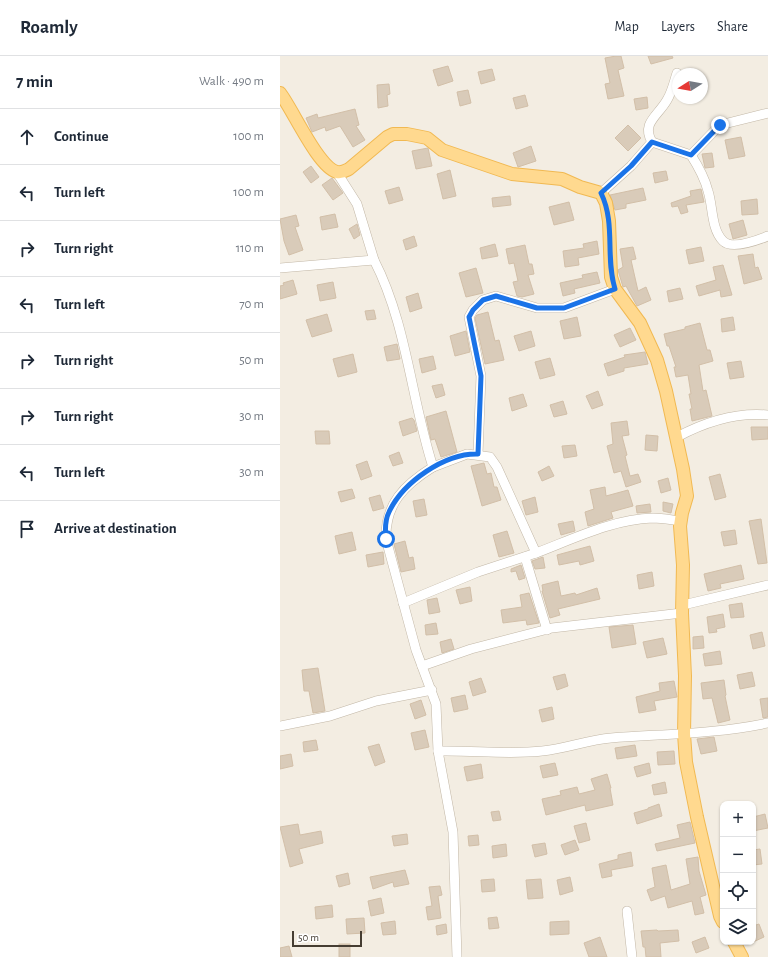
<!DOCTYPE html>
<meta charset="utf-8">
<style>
body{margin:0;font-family:"Alegreya Sans",sans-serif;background:#f2f2f3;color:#1f2937}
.controls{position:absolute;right:12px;bottom:12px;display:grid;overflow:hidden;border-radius:8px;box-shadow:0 1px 3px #0004}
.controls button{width:36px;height:36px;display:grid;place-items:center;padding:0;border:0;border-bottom:1px solid #e0e1e3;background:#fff;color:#1f2937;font:20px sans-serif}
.compass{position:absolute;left:392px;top:12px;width:36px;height:36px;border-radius:50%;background:#fff;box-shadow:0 1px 3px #0004;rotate:259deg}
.scale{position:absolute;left:12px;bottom:10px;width:70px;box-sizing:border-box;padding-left:4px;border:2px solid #453d32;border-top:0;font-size:11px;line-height:14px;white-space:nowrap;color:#453d32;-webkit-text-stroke:3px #fff;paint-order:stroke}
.stop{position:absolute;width:12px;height:12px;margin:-9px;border:3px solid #1a73e8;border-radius:50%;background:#fff}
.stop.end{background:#1a73e8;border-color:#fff;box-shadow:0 1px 4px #0008}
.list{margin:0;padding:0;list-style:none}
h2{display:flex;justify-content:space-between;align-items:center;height:52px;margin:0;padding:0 16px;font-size:17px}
h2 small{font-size:13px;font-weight:400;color:#747a83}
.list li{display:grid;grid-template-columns:26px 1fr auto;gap:12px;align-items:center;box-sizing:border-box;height:56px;padding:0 16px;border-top:1px solid #e0e1e3}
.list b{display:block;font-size:15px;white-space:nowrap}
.list em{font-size:13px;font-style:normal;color:#747a83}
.icon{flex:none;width:22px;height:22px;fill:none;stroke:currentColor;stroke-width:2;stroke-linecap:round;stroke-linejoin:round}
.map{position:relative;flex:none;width:488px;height:901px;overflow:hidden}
header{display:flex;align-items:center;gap:24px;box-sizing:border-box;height:56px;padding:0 20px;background:#fff;border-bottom:1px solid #e0e1e3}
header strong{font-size:19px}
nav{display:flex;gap:22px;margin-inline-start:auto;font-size:14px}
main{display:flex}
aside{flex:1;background:#fff}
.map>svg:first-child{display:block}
</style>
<header>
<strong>Roamly</strong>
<nav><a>Map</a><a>Layers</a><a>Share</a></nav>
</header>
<main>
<aside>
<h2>7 min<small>Walk · 490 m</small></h2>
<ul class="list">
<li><svg class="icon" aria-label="ahead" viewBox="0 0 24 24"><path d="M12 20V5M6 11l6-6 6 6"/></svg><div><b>Continue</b></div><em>100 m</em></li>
<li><svg class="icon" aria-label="left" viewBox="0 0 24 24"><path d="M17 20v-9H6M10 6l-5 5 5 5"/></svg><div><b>Turn left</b></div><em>100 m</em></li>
<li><svg class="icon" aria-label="right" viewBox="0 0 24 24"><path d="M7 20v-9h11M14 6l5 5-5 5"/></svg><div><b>Turn right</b></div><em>110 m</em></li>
<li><svg class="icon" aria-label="left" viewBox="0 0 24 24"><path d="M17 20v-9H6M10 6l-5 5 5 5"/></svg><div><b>Turn left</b></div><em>70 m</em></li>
<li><svg class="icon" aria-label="right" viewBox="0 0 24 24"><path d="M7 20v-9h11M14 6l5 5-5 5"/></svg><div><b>Turn right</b></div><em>50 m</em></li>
<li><svg class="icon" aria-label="right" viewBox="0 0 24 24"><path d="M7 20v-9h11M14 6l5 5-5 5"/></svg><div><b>Turn right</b></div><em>30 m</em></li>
<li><svg class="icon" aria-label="left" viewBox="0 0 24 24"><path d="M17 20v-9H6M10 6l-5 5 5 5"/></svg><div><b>Turn left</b></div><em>30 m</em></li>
<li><svg class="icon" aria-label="arrive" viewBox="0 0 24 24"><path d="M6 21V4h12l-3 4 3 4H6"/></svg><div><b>Arrive at destination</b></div></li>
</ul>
</aside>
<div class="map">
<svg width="488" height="901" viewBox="0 0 488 901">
<rect width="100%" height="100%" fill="#f3ede2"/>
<g fill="#d9cbb9" stroke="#d2bfa8">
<polygon points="336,0 341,0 344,12 338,14 344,40 328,43 325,28 330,27 325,2"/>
<polygon points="368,0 392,0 393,2 371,8"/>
<polygon points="168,10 173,25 158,30 153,14"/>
<polygon points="212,13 215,24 201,28 198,16"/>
<polygon points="109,28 110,38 107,39 108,50 98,52 97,29"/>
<polygon points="188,34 191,47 180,50 177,36"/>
<polygon points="245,39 248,50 236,53 233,42"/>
<polygon points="367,41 368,52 356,54 354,43"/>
<polygon points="75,53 79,69 76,70 85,84 73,91 60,70 46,75 45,71 32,76 26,62 37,58 38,62"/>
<polygon points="348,69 361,82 348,95 335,82"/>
<polygon points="461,81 465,100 449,103 445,84"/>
<polygon points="251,90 256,105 238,111 233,97"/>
<polygon points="148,92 152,110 136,113 132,95"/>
<polygon points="432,97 434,111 425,112 422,98"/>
<polygon points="31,110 39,121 31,127 23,116"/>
<polygon points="170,114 176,140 163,143 157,118"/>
<polygon points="386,115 388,124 375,127 373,117"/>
<polygon points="52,122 63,137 53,144 42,129"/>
<polygon points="119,131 123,144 109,148 105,135"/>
<polygon points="363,132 366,144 346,148 346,152 335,154 330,139"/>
<polygon points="421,133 424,146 406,149 408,156 401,158 398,150 392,151 391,147 411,140 410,135"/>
<polygon points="230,140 231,149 213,151 212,142"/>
<polygon points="477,143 478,158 462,159 461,145"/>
<polygon points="289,146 294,164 274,169 269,151"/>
<polygon points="55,158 58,171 42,174 40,161"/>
<polygon points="16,159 19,170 15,171 23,194 9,199 4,185 0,163"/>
<polygon points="463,164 467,179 453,183 449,168"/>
<polygon points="77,168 80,179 74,183 69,173"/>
<polygon points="134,180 137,190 126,194 123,184"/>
<polygon points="317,185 319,198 298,202 299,209 285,211 283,195 304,192 303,188"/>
<polygon points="215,188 218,200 202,203 200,192"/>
<polygon points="245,189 249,208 252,208 254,218 248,219 254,238 242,241 237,240 233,226 238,225 234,207 229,208 226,193"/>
<polygon points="353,191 356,203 351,204 358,235 366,231 371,244 357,250 346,230 343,231 338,214 343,211 340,193"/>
<polygon points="421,191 424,205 409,208 406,194"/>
<polygon points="473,198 475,212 478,211 482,223 464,228 458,200"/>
<polygon points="443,209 452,239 441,241 440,234 419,240 416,230 436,224 433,211"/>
<polygon points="196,212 203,237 186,241 179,217"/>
<polygon points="317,216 320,227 294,233 295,237 283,240 280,227 303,222 302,219"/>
<polygon points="13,224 17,238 0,243 0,230 4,229 3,227"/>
<polygon points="53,226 56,242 40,245 37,229"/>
<polygon points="400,232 403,243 389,246 387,235"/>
<polygon points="138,237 142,252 130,256 126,241"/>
<polygon points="94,254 96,263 87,264 85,255"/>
<polygon points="208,256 215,285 219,284 224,304 205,308 195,262 197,259"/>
<polygon points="47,258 52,275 32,281 26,264"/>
<polygon points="297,261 301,280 284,283 280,265"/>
<polygon points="453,261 455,274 442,276 441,263"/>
<polygon points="420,267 427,294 430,294 433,305 419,309 423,335 426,334 432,360 412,365 410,353 412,353 409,338 411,338 408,319 396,321 394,311 396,311 389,290 387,290 384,278 405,273 405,271"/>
<polygon points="350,272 356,284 340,291 334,279"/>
<polygon points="186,275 190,296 175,300 170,280"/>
<polygon points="251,275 255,290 239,295 234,280"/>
<polygon points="117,288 120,303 107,305 104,291"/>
<polygon points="365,296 368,308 344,312 344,315 328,320 324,308 345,301 344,299"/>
<polygon points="73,298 77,316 58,321 53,303"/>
<polygon points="153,300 156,313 142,317 139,303"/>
<polygon points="270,302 275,319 260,323 255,306"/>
<polygon points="461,305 464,321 450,323 447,307"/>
<polygon points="162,328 165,339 156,342 152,330"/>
<polygon points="318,335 323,349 312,353 306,340"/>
<polygon points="243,338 247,350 232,355 229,342"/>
<polygon points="283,345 287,358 274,361 270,349"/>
<polygon points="166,355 177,396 161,401 155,383 151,384 146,361"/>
<polygon points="132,362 134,364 137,375 123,380 119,366"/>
<polygon points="347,365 349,379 342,380 347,399 345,400 350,420 358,418 361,426 346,431 341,415 334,417 327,390 333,388 331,367"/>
<polygon points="471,371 488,371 488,383 472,384"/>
<polygon points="35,375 49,375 50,388 36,388"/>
<polygon points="366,379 378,380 377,395 365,394"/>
<polygon points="295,389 297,400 284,402 282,390"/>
<polygon points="119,396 123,407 113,410 109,400"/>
<polygon points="87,405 92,420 81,424 76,409"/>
<polygon points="204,407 207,418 211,417 214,431 217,431 221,444 202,450 191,410"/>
<polygon points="269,410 274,420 262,425 258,416"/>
<polygon points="440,418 446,441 435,444 429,421"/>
<polygon points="388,422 391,434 381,437 378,425"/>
<polygon points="325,431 326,440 348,434 353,450 331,456 333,462 308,470 305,456 314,453 310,434"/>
<polygon points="72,433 75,442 61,446 58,436"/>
<polygon points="100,439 104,452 93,455 89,442"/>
<polygon points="255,441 258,456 246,459 242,445"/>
<polygon points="144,443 147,459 136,461 133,445"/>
<polygon points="383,446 393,448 391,457 383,455"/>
<polygon points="370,448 371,456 357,457 356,450"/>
<polygon points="481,463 487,507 478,508 469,465"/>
<polygon points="293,465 295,475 281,479 278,468"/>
<polygon points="455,474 457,488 444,490 441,476"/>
<polygon points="227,475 234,497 219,501 213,479"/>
<polygon points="72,476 76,494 59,498 55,480"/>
<polygon points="125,485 129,502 133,501 135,513 121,516 114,488"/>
<polygon points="310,490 314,505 300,509 299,505 279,509 277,499"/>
<polygon points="103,496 104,508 88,511 86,499"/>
<polygon points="263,501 265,512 255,513 252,505"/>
<polygon points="241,509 245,522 239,524 236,515 231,516 231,513"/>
<polygon points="461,509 464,523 440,528 441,532 428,535 424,518"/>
<polygon points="372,516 374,530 359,533 357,519"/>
<polygon points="278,525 281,540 295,537 296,539 317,532 320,543 278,553 280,559 270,562 262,535 263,535 262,529"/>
<polygon points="190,531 192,545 180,548 176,534"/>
<polygon points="249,537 259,567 247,569 246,564 223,567 221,554 242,551 240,539"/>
<polygon points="157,542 160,556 149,558 147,544"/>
<polygon points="462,547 464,561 451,562 449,549"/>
<polygon points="443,558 445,571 436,573 437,576 429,577 427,561"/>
<polygon points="156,567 158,578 146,579 145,569"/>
<polygon points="353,569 356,588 332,592 329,571"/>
<polygon points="482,576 485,590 473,593 470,579"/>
<polygon points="423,580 424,592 413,593 413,581"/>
<polygon points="383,582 387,598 367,602 363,586"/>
<polygon points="171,583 174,593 162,597 160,586"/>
<polygon points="440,595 442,608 425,610 423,598"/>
<polygon points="38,612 45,655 33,657 29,635 24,635 22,614"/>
<polygon points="472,616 475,630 460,633 457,619"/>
<polygon points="285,618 288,630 277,634 273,621"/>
<polygon points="201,622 206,636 193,640 189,626"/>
<polygon points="444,624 446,639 445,640 450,664 438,667 432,642 423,643 421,627"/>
<polygon points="394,625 397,641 374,645 376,654 359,657 356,641 380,635 379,627"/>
<polygon points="185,639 188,653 174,656 171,642"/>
<polygon points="488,642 488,661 483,662 480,643"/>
<polygon points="141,644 146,659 135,663 130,648"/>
<polygon points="272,651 274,663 262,666 259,654"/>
<polygon points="145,674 149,691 135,694 131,677"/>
<polygon points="434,681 437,695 421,698 417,683"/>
<polygon points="36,684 38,694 24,696 23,686"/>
<polygon points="99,688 105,706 95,710 88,691"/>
<polygon points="355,689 357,700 337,703 335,692"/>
<polygon points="394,695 395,708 378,709 377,696"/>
<polygon points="11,698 13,710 0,713 0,700"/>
<polygon points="275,707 278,719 263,722 260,710"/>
<polygon points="369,707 371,717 357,721 354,711"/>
<polygon points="201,708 203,722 187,725 184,711"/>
<polygon points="327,718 331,732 330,732 333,749 306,755 305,749 266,759 262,743 281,739 280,735 297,731 299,738 315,734 311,723"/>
<polygon points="385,726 387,737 374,739 372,729"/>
<polygon points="379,748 382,760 357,768 354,757 368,753 368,752"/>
<polygon points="219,755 221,764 213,765 211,756"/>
<polygon points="485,758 488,772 473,775 473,761"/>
<polygon points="410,766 415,787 377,795 375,788 400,782 397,769"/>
<polygon points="306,767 310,784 299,787 294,770"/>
<polygon points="18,768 20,779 41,775 43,787 19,793 23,807 10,811 0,771"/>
<polygon points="127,778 128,788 114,790 112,780"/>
<polygon points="198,779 199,789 189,790 188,780"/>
<polygon points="295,784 299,794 285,799 281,789"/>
<polygon points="265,787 267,798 255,801 252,789"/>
<polygon points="226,788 227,800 213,802 212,790"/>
<polygon points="480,793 482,808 473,809 473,794"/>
<polygon points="351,796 353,810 331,814 332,820 322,822 319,808 338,803 338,799"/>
<polygon points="418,801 419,815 426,839 420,841 424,857 415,859 412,845 388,852 385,840 371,845 367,834 375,831 372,812 386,809 391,834 410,828 406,803"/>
<polygon points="125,814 129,828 114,831 113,826 93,833 90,821"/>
<polygon points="68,817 70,828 59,831 56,820"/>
<polygon points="290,821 293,835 280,839 277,824"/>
<polygon points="214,823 215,835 202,836 201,824"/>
<polygon points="261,823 263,842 248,843 246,824"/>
<polygon points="160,830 162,839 158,840 161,862 148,864 146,851 152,850 149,831"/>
<polygon points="101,842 104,857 91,860 88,845"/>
<polygon points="52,849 53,861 36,863 35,851"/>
<polygon points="217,861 219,872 209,873 208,862"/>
<polygon points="84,862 85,877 67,878 66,863"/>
<polygon points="115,865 116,878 103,879 101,867"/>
<polygon points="289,865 289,878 270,879 270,866"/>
<polygon points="166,868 167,877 157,879 156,870"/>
<polygon points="479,868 484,881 473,886 473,870"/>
<polygon points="377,874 378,875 398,874 399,885 380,887 381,901 366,901 365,891 363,891 361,875"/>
<polygon points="320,881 327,901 309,901 304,887"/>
<polygon points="425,881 429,892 416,897 412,886"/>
<rect x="59" y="888" width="11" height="13"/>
<polygon points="9,890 12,901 0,901 0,892"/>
</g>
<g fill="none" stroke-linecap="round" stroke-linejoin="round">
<defs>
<g id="minor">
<path d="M372,86C361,67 378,60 387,44C392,36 394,26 397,17"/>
<path d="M411,99C418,110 425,123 428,135C433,150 431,173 443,185C452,194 478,184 488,180"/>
<polyline points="321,137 351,110 372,86 411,99 440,69 488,57"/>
<path d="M94,204C127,268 131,343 153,411C124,429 105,448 106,483L136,594L156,648L158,695L173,776L177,901"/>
<polyline points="0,212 94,204 77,148 56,115"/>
<path d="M397,381C425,366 456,356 488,359"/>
<polyline points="198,398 201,320 189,261 193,254 203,244 216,240 257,252 284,252 335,233"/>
<path d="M153,411L187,398L210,401L217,411L256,497C293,483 333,463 373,462C382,462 392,464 401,465"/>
<polyline points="245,501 267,574"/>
<polyline points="123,547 198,516 256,497"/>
<polyline points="403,549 488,529"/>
<polyline points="142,610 191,593 272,572 402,557"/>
<polyline points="0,670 50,660 96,645 152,634"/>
<path d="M158,695C193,694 228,699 262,695C285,693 307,684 331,682C383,678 436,678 488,667"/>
<polyline points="347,855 352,901"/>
</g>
<g id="major">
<path d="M0,37C13,54 38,111 57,116C62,117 65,115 69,113L107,81L113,78H127L147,82L162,94L232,118L282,123L300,131L321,137L326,147L329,165L331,221L335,233L360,267L377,304L386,335L403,413L407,440L402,457L400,470L403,509L402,557L405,620L404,678L406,706L417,761L440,860L443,866"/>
<polyline points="454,886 462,901"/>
</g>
</defs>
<use href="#minor" stroke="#c2b7a6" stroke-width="10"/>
<use href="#major" stroke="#f1b952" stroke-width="14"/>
<use href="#minor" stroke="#fff" stroke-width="9"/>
<use href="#major" stroke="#ffd98f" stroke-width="12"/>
</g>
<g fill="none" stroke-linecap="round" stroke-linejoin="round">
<path stroke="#1a73e8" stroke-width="5" d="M106,483C105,474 105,464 109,456C123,426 165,397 198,398L201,320L189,261L193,254L203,244L216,240L257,252H284L335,233C325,201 336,168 321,137L351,110L372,86L411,99L440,69"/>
</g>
</svg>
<div class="controls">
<button>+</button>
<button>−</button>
<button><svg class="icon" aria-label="locate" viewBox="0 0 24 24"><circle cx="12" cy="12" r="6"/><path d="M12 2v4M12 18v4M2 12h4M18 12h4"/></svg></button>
<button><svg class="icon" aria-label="layers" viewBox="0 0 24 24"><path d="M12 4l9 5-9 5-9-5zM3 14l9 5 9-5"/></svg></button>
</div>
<svg class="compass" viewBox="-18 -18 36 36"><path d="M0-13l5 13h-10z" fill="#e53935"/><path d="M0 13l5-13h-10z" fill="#747a83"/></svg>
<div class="scale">50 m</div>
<div class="stop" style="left:106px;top:483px"></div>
<div class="stop end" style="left:440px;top:69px"></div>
</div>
</main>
